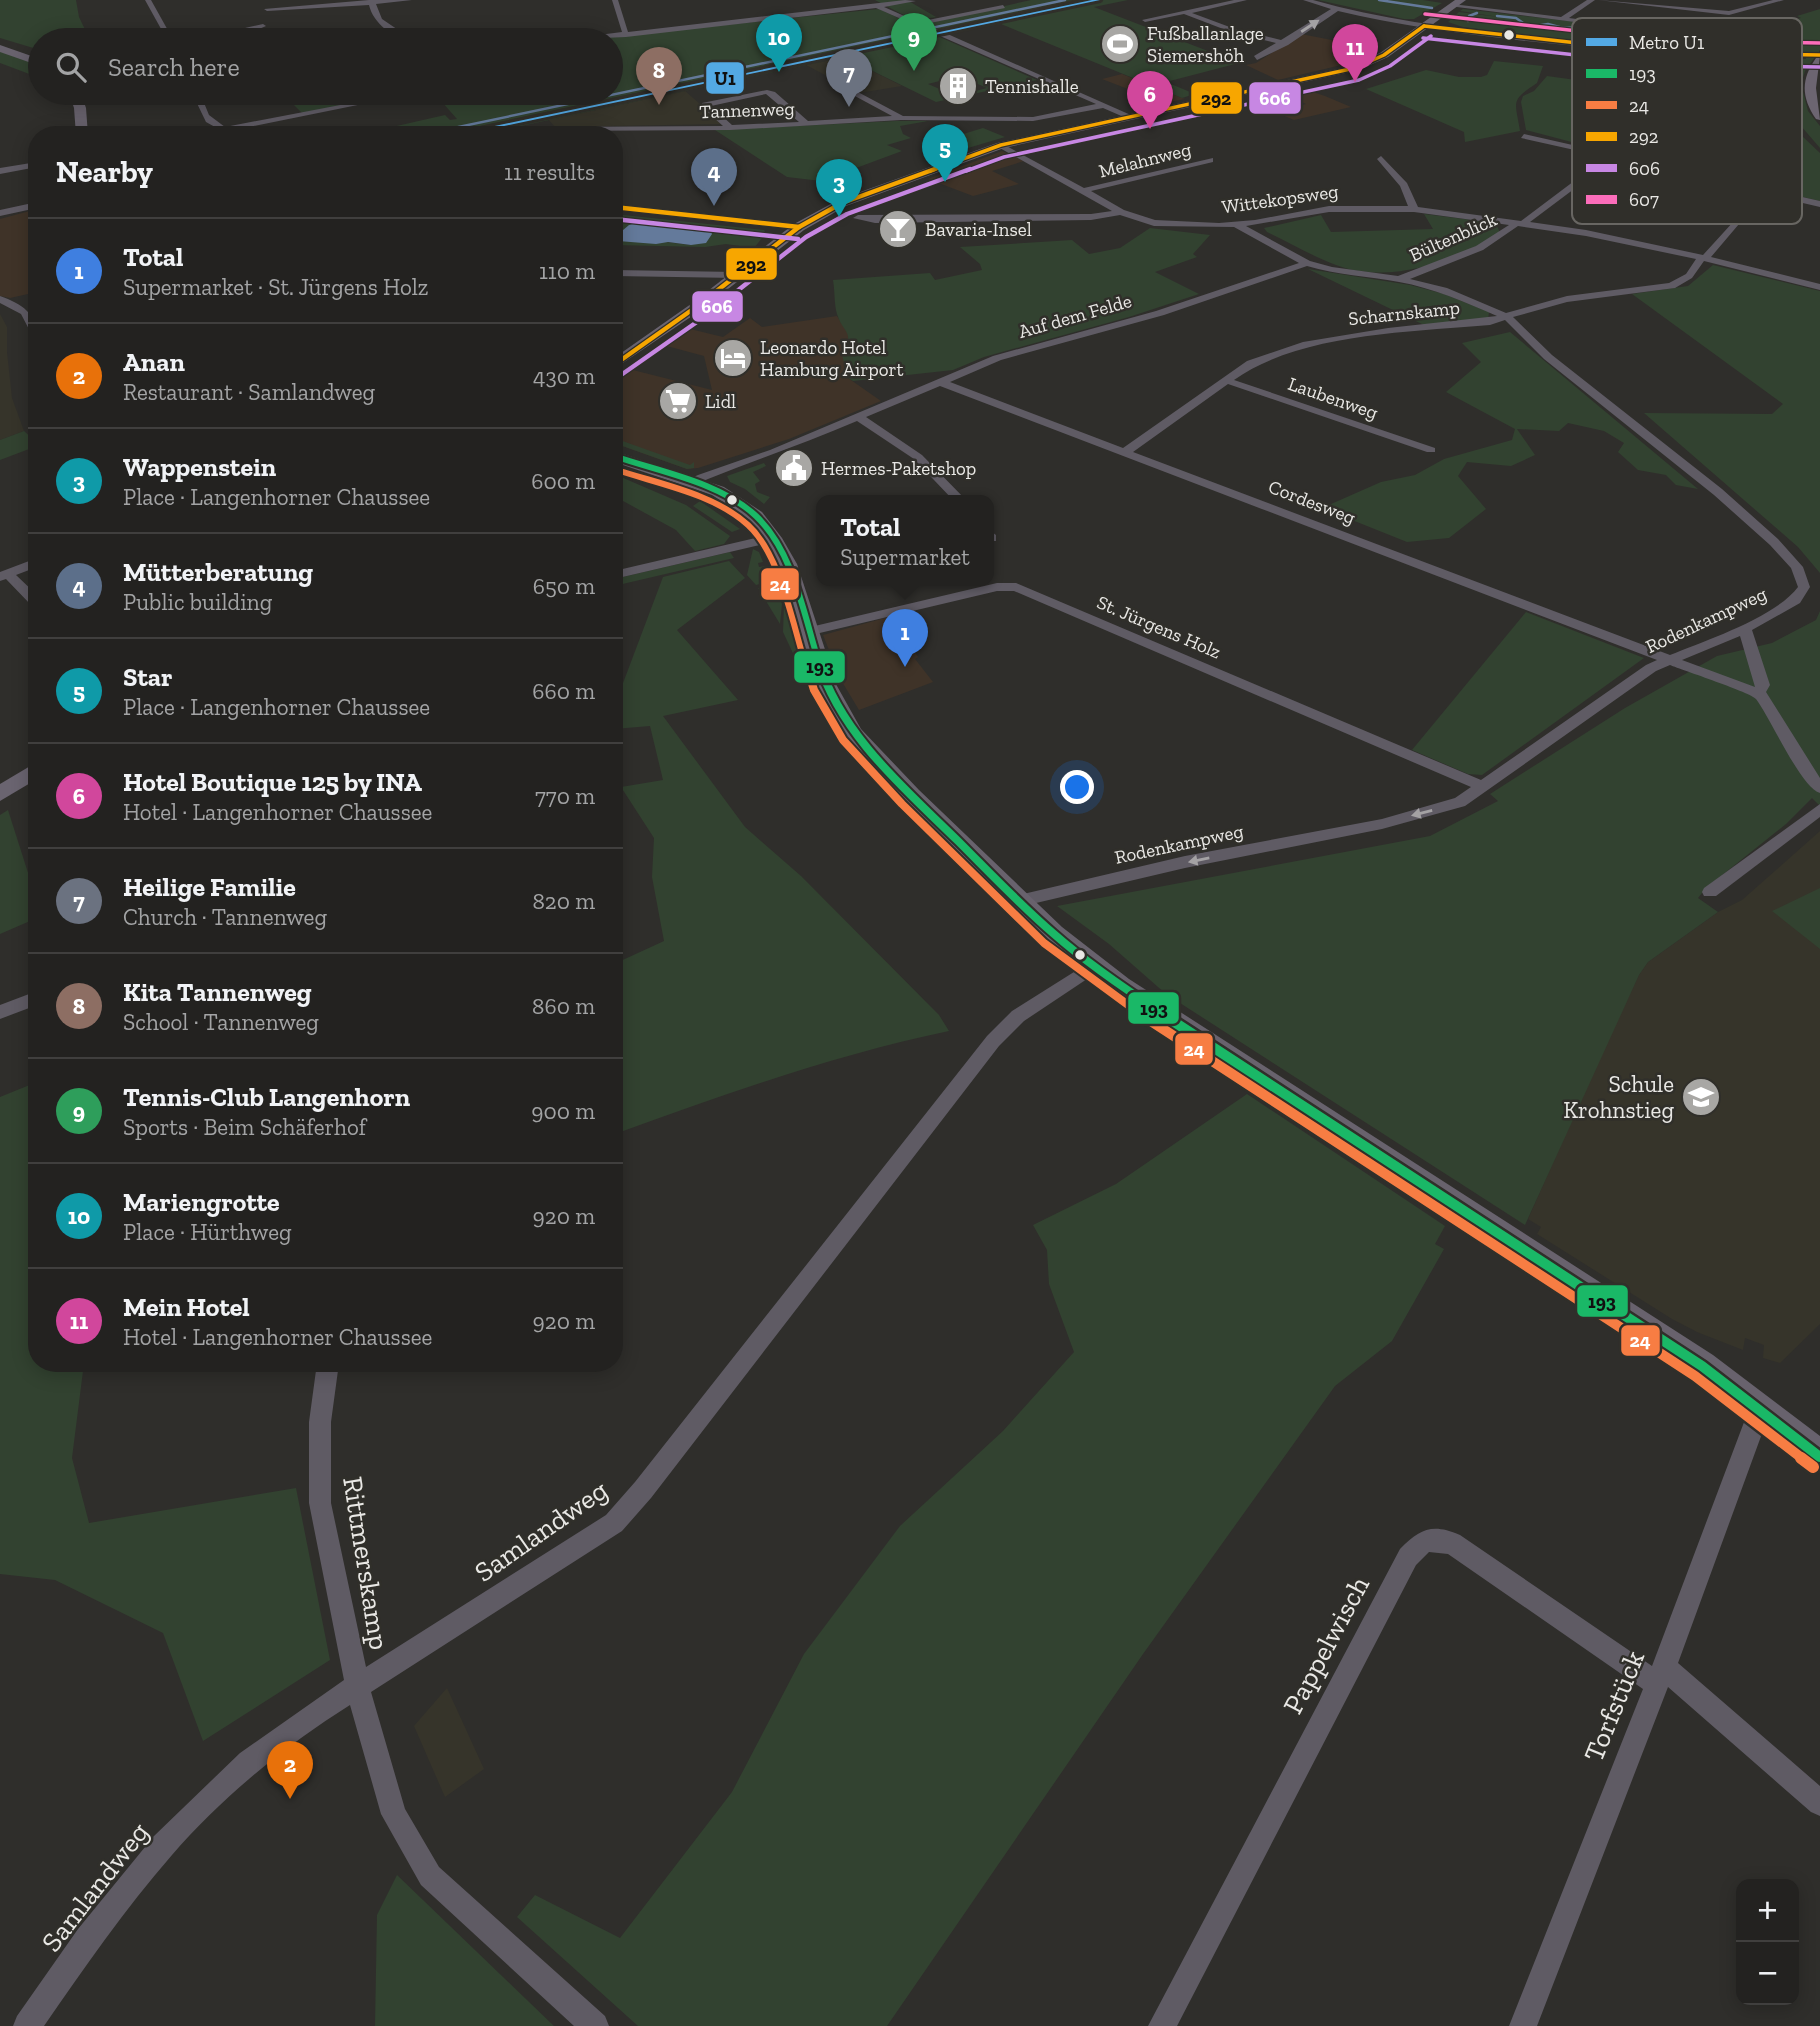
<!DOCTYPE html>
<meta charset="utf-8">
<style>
body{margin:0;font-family:"Zilla Slab",serif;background:#2f2f2d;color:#f1f3f6}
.controls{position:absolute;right:21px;bottom:21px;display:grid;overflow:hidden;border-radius:14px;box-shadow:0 4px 18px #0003}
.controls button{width:63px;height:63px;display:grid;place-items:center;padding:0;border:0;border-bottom:2px solid #403f3e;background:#232220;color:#f1f3f6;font:35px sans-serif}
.you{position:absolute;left:1078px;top:788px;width:24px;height:24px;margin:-18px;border:5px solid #fff;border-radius:50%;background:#1a73e8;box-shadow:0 0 0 10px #1a73e833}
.badge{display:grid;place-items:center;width:46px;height:46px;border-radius:50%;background:#db2777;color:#fff;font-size:23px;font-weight:700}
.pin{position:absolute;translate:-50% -58px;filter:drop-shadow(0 2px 4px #0008)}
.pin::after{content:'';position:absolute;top:37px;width:24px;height:21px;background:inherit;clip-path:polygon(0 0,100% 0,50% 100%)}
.popup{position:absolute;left:816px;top:495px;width:178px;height:91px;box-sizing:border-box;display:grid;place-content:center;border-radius:14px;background:#232220;filter:drop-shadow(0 2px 5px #0005);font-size:23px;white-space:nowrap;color:#a3a4a5}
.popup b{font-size:26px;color:#f1f3f6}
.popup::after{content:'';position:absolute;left:50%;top:100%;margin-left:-14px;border:14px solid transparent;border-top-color:#232220}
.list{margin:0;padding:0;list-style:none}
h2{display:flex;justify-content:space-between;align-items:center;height:91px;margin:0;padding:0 28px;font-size:30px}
h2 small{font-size:23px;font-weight:400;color:#a3a4a5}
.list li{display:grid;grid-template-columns:46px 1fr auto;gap:21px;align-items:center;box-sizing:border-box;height:105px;padding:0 28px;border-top:2px solid #403f3e}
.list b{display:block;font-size:26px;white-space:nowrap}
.list p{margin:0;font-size:23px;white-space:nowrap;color:#a3a4a5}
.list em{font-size:23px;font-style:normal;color:#a3a4a5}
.icon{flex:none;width:38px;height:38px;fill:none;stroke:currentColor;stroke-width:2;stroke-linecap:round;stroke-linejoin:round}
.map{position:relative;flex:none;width:1820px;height:2026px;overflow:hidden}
.search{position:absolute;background:#232220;box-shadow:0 4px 18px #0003;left:28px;top:28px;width:595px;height:77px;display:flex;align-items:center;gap:18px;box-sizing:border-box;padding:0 24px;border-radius:38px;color:#a3a4a5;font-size:26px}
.panel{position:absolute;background:#232220;box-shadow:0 4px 18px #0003;left:28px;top:126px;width:595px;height:1246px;border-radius:28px}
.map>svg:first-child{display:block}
</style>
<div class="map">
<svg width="1820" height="2026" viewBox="0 0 1820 2026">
<rect width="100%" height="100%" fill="#2f2e2b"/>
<g fill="#3f3328">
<polygon points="1301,34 1378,49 1350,63 1278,80 1246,65 1256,63"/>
<polygon points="1122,74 1182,98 1185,99 1164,103 1102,79"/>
<polygon points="1295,86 1325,96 1351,107 1294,120 1266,108 1278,105 1256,94 1298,106 1306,104 1276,90"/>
<polygon points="1002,151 1024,161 992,171 1019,184 973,196 928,179"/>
<polygon points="37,209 37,292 10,298 0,296 0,219"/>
<polygon points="837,316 848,333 848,378 881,401 789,439 698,468 687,469 614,443 614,381 629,369 712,390 704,356 663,345 686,328 723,337 750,318 762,327"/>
<polygon points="896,615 917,646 912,648 918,657 915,659 933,682 859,710 841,680 823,635"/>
</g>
<g fill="#36342a">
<polygon points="1073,0 1104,0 460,135 438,135"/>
<polygon points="844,57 902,86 859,93 806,65"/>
<polygon points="685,91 723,124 555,127 549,120"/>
<polygon points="0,314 7,327 7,352 12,398 24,431 0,440"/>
<polygon points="1820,831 1820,1324 1780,1363 1763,1358 1764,1345 1745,1338 1743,1350 1697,1332 1672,1319 1537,1234 1541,1227 1528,1219 1612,1030 1639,975 1648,962 1718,912 1742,900"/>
<polygon points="447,1688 484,1769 445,1797 414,1726"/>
</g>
<g fill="#324230" fill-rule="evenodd">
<polygon points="0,0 76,0 79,17 90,40 40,40 40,50 0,38"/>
<polygon points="875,0 907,0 936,17 915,21"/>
<polygon points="1031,0 1073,0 438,135 357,135 445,115 450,120 457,119 434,93 611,93 611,40 579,40 879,9 923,29 930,27 924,24"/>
<polygon points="1104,0 1128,0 1094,7 1239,63 1166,82 1195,94 1182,98 1001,24 945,33"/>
<polygon points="1318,0 1423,0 1442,3 1414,19 1404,19"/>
<polygon points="1463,9 1701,36 1729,43 1742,42 1742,38 1759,39 1759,28 1801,18 1797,16 1820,9 1820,50 1805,71 1801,84 1808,111 1820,126 1820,148 1774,95 1785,69 1793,59 1806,59 1806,54 1771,53 1761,63 1674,57 1730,59 1725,53 1613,47 1463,27 1448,22 1459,12 1499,17 1460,11"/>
<path d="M935,35L1037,80L936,102L844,57L479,135H460ZM959,76L987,88L956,96L928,84Z"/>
<polygon points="0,51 40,65 40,78 0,63"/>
<path d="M1494,61L1543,66L1537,83C1510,101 1515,100 1520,131L1465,142L1464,132L1366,89L1426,70L1459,77H1481L1487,75Z"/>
<polygon points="1736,65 1762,68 1768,95 1801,135 1820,153 1820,201 1621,155 1526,130 1521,102 1523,96 1534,91 1547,76 1656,91 1657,88 1704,92"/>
<polygon points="335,93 409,93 304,115 289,100"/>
<polygon points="896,121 928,121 900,126 903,134 911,138 887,145 902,151 821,181 787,177 715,130"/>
<polygon points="983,128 1005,137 958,151 937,142"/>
<path d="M614,214L764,230L766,233L754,248L726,244L705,247L614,245ZM639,222L703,226L691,245L616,236Z"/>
<path d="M1424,214L1496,223L1500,233C1454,262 1389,285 1336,265C1312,256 1290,243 1267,232L1264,228L1321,215L1331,232L1433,229Z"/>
<path d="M1150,228L1210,235L1193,254L1197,257L1155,272L1199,294L1129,317L984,357L953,370L853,381L848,378L842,355C856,331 843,334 837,314C834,304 835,291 833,280L930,273L935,280L982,270L980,264L960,247L1072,240L1089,254L1120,248Z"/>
<polygon points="1713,265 1820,291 1820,573 1798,547 1644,413 1772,414 1783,404 1632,294 1688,286"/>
<polygon points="1308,269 1410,285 1444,294 1489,312 1488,320 1424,325"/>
<polygon points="1510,332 1698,489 1676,485 1666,475 1638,470 1618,452 1624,443 1604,431 1568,423 1559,431 1517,429 1535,455 1511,466 1467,462 1458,476 1486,509 1449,538 1407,542 1322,508 1381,482 1415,475 1444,459 1512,440 1515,429 1446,392 1481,362 1462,343"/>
<polygon points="24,431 37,443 37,446 0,460 0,440"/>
<polygon points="614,438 690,465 694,462 694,468 687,469 614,443"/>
<polygon points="764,463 766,466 753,472 760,481 755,484 757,492 770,497 764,504 745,489 730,482 727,476"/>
<polygon points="614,474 686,505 730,536 724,544 695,551 676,530 614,496"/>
<polygon points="700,501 740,529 732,532 693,506"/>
<polygon points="753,549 759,552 763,562 758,563 759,567 765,566 771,581 756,585 747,575"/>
<polygon points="730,552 734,558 614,586 614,579"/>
<path d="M729,561L745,578L677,630L738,700L663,716L745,827L801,876L939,1015L949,1031C834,1055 725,1094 615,1134L614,964L664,941L652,877L654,838L621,787L663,780L650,726L614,729V707L663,577Z"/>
<polygon points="773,584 782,604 780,624 758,588"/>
<polygon points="784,605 791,606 824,697 820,700 806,681 783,632"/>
<polygon points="1820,611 1820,806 1812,798 1786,824 1706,888 1698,898 1718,912 1648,962 1639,975 1525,1225 1166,994 1109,944 1057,906 1430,836 1498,801 1490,794 1625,708 1717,656 1772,643 1816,620"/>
<polygon points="1526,612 1644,658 1482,775 1468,774 1412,750"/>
<polygon points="8,810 37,901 37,918 0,934 0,815"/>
<polygon points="1820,888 1820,949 1772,911"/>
<polygon points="37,1082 37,1363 84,1363 72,1458 89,1523 296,1488 330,1660 203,1741 163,1633 55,1580 0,1574 0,1097"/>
<polygon points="1247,1094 1445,1226 1435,1244 1444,1249 1392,1341 1335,1386 1143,1654 887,2026 638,2026 517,1917 535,1895 620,1938 732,1792 804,1654 900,1526 1003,1431 1074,1352 1049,1284 1047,1250 1033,1225 1116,1184"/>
<polygon points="397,1875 554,2026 375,2026 377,1915"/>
</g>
<polygon fill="#647a9b" points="639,222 703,226 710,229 712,234 706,243 691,245 668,242 656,244 618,241 616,236 629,225"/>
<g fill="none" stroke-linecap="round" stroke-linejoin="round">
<g stroke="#647a9b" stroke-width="2.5">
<polyline points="1379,0 1432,8"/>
<polyline points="1497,16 1516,18 1529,27 1548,24 1563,28 1593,27 1630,41 1717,48 1758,58"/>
<polyline points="1468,21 1469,16 1477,13"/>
<polyline points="1736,52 1752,49"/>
<polyline points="1668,119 1691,110 1744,67"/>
<polyline points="420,135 1065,0"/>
<polyline points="1616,153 1626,145"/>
</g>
<g fill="#5f5b64" fill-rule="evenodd">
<path d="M145,0H151L170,34C200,42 233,30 263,24L266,26C241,38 192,44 165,36Z"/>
<path d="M369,0H412L376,4L382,19L413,40C394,40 373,23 369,5L267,11L264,9Z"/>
<path d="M612,0H618L628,32L905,0L916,1L884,7L918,22L1003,5L1005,8L925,24L1133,116L1126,118L1103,108L1033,121L901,120L730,130L555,131L506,135L555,127L723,126L702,107V103L767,90L775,92L808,121L892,116L853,95L856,91L903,116L1033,117L1096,104L876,8L626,37L559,40L622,32ZM766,94L799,122L732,125L711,106Z"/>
<path d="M1234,0H1247L1192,13L1235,29L1281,40L1331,9L1303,0H1313C1380,19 1449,28 1517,35C1618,47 1719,53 1820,53V57C1719,57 1618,51 1517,40C1457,33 1397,25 1338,11L1288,45L1257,60L1254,56L1276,43L1231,32L1184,14L1145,22L1142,20Z"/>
<polygon points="1587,0 1595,0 1569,18 1734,40 1730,42 1449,6 1452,4 1561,17"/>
<polygon points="1598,0 1729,11 1773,0 1784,0 1729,15"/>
<polygon points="192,93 200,93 209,115 225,127 403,93 417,93 224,132 206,122"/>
<path d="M1524,134L1820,201V207L1614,159L1530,222L1586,230L1703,255L1734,221L1739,224L1711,257L1820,284V290L1704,261L1692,278L1675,288L1567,302L1513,317L1552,355L1722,489L1778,539L1803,567L1810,587L1800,603L1752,630L1770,685L1766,692L1820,778V793C1801,788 1770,717 1756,699C1752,693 1682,670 1670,665L1656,671L1465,806L1382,829L1185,868L1019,907L1013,905L1011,901L1019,895L1185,856L1382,819L1455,798L1471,787L1014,591H997L807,636L800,632L802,629L997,583H1016L1481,780L1646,665L1657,660L940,386L866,417L922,455L967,501H954L914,459L857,421C808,442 758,459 708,479C698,483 689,491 678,490V484L698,475L770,450L993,356L1156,311L1299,263L1234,227L1154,226L1120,215L1091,220L875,223L853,218L858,215L1091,214L1112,211L998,147L1001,143L1084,188L1213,158V162L1091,191L1124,210L1155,220L1219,223L1255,220L1329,206H1408L1400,186L1377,159L1381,156L1407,183L1418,207L1521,221L1606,157L1521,138ZM1329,212H1414L1509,225L1476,246L1398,276L1332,267L1310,261L1246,226ZM1518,226L1586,236L1696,259L1686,274L1669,283L1567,296L1506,313L1447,288L1410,279L1483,250ZM1307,266C1337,275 1368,276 1399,282C1433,288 1465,302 1497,316L1388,328L1303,342L1247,361L1123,448L950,382L1001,360L1164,315ZM1505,320L1544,359L1714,495L1770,545L1791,568L1798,587C1776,617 1704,641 1670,655L1133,452L1228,384L1427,452H1435V448L1234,380C1300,333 1411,332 1490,325ZM1740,636L1755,687L1682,660Z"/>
<polygon points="37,162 37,167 0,174 0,168"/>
<polygon points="614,270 737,272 742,275 737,278 614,276"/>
<path d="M0,296C22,304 37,313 37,338L32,335L21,314L0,303Z"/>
<polygon points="989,530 996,535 996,541 989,541"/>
<polygon points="773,534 777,535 777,541 614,579 614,571"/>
<polygon points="37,558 37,567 16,575 37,595 37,607 32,606 6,579 0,581 0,572"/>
<polygon points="1820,804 1820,817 1716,896 1704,896 1702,892 1704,888"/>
<path d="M1093,960L1099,961L1101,966L1099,971L1024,1021L999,1046L651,1498L622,1531L371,1692L405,1809L439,1867L605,2016L609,2026H574L421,1885L381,1814L350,1705C285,1746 222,1797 172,1855C125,1909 84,1968 44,2026H13L17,2016L78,1929L154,1836L240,1753L344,1680L309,1503V1422L317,1363H339L331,1422V1503L366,1667L606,1515L635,1482L987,1036L1012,1011Z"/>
<polygon points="37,991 37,1005 0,1019 0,1005"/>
<path d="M1760,1399L1768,1402L1771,1409L1678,1663L1820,1786V1816L1811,1812L1668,1687L1537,2026H1509L1643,1689L1448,1554L1429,1552L1416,1565L1177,2026H1148L1400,1549C1420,1529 1432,1523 1460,1535L1652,1666L1749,1409L1752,1402Z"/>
</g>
<g fill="#5f5b64" fill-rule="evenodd">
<polygon points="37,202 37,208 0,216 0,210"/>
<polygon points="614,204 799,224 804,227 799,230 614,210"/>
</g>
<g fill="#6a6470" fill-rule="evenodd">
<polygon points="1455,0 1466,0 1388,57 1359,70 1004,148 846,206 804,230 701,310 614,369 614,358 691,304 794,224 838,200 997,143 1352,66 1380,53"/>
<polygon points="37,762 37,779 0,801 0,784"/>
</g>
<g fill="#68626d" fill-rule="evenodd">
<polygon points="0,45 40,59 40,66 0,52"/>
<polygon points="69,93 81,93 86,108 88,135 76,135 74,108"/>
<polygon points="614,451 724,487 762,512 782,538 797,564 837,686 861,729 919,790 1062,927 1129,979 1713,1355 1820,1436 1820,1473 1808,1469 1691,1377 1111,993 1044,941 903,800 845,738 815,686 777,564 764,539 750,520 712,495 614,462"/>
</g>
<path fill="#6c6571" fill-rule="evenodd" d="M1820,56L1816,88L1820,120L1816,119C1801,97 1801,79 1816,58Z"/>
<defs>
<path id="bus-1-far2" d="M614,456C660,472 720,482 756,516C794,552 804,616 819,663"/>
<path id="bus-1-far1" d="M818,661C842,736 903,787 958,841C989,872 1020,905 1054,934C1087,963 1125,989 1162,1013"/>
<polyline id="bus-1" points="1159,1012 1702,1366 1820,1457"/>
<path id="bus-2-far3" d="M614,469C658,484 713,493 748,525C780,554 792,622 805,663"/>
<polyline id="bus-2-far2" points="805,661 814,690 843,740 902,804 1044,943 1139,1013"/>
<polyline id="bus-2-far1" points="1137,1012 1695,1376 1803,1459"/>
<polyline id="bus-2" points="1801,1458 1813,1467"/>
<g id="bus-3-far1">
<polyline points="1424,26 1658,52 1820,55"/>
<polyline points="930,171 1001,145 1355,68 1384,55 1424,26"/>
</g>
<g id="bus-3">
<polyline points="614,207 799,227"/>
<polyline points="614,365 696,307 799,227 842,203 935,169"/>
</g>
<g id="bus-4-far1">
<polyline points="1423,38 1657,64 1820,67"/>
<polyline points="966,171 1004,157 1359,80 1390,66 1431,36"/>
</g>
<g id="bus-4">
<polyline points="614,219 798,239"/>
<polyline points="621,375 704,317 806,237 847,214 970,169"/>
</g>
<polyline id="bus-5" points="1425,14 1659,40 1820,43"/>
</defs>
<use href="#bus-1-far2" stroke="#302f2a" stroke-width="10"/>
<use href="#bus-1-far1" stroke="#302f2a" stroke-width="12"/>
<use href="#bus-1" stroke="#302f2a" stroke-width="15"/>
<use href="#bus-2-far3" stroke="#302f2a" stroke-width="10"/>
<use href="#bus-2-far2" stroke="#302f2a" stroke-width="12"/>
<use href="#bus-2-far1" stroke="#302f2a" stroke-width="15"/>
<use href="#bus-2" stroke="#302f2a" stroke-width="18"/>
<use href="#bus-3-far1" stroke="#302f2a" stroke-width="6"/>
<use href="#bus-3" stroke="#302f2a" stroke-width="7"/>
<use href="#bus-4-far1" stroke="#302f2a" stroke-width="6"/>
<use href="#bus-4" stroke="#302f2a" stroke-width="7"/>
<use href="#bus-5" stroke="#302f2a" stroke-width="6"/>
<use href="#bus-1-far2" stroke="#1ab867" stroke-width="6"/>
<use href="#bus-1-far1" stroke="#1ab867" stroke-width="8"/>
<use href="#bus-1" stroke="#1ab867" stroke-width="10"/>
<use href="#bus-2-far3" stroke="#f77d43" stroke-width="6"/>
<use href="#bus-2-far2" stroke="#f77d43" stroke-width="8"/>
<use href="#bus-2-far1" stroke="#f77d43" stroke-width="10"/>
<use href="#bus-2" stroke="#f77d43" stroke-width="12"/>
<use href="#bus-3-far1" stroke="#f7a600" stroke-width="3.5"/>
<use href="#bus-3" stroke="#f7a600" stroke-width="4.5"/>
<use href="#bus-4-far1" stroke="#c787e3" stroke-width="3.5"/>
<use href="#bus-4" stroke="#c787e3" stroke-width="4.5"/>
<use href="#bus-5" stroke="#fb6dba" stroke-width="3.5"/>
<defs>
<polygon id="metro-1" points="1092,0 1100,0 462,135 452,135"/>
</defs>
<use href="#metro-1" stroke="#302f2a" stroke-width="6"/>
<use href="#metro-1" fill="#53a9e4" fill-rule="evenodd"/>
</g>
<defs><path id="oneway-solid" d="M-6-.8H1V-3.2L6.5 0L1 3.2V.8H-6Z" transform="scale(1.75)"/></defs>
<g fill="#a4a2a4">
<use href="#oneway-solid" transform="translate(1310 26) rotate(-33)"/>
<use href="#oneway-solid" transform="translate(1422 813) rotate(166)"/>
<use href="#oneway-solid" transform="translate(1199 860) rotate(169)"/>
</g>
<defs>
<symbol id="stadium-disc" viewBox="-11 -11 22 22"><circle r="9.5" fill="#a8a7a4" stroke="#302f2a"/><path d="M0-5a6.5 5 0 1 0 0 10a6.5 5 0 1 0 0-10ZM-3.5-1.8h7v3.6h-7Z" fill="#fff"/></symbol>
<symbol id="building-disc" viewBox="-11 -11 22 22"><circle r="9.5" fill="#a8a7a4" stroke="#302f2a"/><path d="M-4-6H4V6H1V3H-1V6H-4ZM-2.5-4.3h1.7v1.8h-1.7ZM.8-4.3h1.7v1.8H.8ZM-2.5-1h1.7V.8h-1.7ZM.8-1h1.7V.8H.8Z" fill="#fff"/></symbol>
<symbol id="bar-disc" viewBox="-11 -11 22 22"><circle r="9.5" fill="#a8a7a4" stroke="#302f2a"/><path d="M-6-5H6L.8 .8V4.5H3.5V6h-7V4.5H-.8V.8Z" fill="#fff"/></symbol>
<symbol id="hotel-disc" viewBox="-11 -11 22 22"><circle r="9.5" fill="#a8a7a4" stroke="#302f2a"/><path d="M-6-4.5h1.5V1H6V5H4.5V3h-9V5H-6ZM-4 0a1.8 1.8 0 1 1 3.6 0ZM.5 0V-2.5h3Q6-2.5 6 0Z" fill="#fff"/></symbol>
<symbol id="supermarket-disc" viewBox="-11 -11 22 22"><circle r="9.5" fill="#a8a7a4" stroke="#302f2a"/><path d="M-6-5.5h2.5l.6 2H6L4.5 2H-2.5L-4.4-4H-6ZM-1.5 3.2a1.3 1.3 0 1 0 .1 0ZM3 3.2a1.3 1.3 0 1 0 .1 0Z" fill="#fff"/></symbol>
<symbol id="civic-disc" viewBox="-11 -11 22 22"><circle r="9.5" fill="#a8a7a4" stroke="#302f2a"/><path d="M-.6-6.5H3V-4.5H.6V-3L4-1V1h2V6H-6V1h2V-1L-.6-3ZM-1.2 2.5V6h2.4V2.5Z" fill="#fff"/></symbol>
<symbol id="school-disc" viewBox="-11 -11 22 22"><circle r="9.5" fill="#a8a7a4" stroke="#302f2a"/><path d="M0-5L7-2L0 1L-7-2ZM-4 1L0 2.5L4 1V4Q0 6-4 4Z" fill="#fff"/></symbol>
</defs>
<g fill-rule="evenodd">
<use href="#stadium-disc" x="1098" y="22" width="44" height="44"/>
<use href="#building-disc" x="936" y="64" width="44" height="44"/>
<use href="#bar-disc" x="876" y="207" width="44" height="44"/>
<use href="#hotel-disc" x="711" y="336" width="44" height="44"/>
<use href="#supermarket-disc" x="656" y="379" width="44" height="44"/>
<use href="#civic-disc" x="772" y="446" width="44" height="44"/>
<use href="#school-disc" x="1679" y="1075" width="44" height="44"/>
</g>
<g fill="#e9e8e5" stroke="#302f2a" stroke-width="2.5">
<circle cx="1509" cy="35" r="6"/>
<circle cx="732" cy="500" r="6"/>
<circle cx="1080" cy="955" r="6"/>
</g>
<g text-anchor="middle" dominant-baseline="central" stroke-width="5" stroke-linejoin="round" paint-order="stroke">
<g font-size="19" fill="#e9e8e5" stroke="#302f2a" text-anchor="start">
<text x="1147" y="33">Fußballanlage<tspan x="1147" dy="22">Siemershöh</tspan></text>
<text x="985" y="86">Tennishalle</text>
<text x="925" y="229">Bavaria-Insel</text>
<text x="760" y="347">Leonardo Hotel<tspan x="760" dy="22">Hamburg Airport</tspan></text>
<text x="705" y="401">Lidl</text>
<text x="821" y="468">Hermes-Paketshop</text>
</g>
<g font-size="19" fill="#e9e8e5" stroke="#302f2a">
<text transform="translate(747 110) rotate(-2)">Tannenweg</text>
<text transform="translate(1145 160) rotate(-14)">Melahnweg</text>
<text transform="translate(1280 199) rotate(-8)">Wittekopsweg</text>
<text transform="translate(1453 237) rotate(-24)">Bültenblick</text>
<text transform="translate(1404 313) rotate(-6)">Scharnskamp</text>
<text transform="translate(1075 316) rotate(-16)">Auf dem Felde</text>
<text transform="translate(1333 398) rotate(19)">Laubenweg</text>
<text transform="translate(1312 502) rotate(21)">Cordesweg</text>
<text transform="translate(1706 620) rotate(-25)">Rodenkampweg</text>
<text transform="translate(1159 627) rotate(23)">St. Jürgens Holz</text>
<text transform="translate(1179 844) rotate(-12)">Rodenkampweg</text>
</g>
<g font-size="23" fill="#e9e8e5" stroke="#302f2a" text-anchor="end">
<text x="1674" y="1084">Schule<tspan x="1674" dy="26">Krohnstieg</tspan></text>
</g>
<g font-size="28" fill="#e9e8e5" stroke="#302f2a">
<text transform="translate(541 1531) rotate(-35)">Samlandweg</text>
<text transform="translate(366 1563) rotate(81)">Rittmerskamp</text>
<text transform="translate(1326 1645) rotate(-62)">Pappelwisch</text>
<text transform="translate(1614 1706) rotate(-68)">Torfstück</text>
<text transform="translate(95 1887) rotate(-52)">Samlandweg</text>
</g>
</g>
<rect x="1572" y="18" width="230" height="206" rx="10" fill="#302f2a" stroke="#686662" stroke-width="2"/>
<rect x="1586" y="38" width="31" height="8" fill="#53a9e4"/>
<rect x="1586" y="69" width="31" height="9" fill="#1ab867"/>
<rect x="1586" y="101" width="31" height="8" fill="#f77d43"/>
<rect x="1586" y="132" width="31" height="9" fill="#f7a600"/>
<rect x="1586" y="164" width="31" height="8" fill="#c787e3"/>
<rect x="1586" y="195" width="31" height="9" fill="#fb6dba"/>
<g font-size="19" fill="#e9e8e5">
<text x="1629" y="49">Metro U1</text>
<text x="1629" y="80">193</text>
<text x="1629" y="112">24</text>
<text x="1629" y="143">292</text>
<text x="1629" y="175">606</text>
<text x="1629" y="206">607</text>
</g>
<g stroke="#302f2a" stroke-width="2.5">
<rect x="705" y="61" width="40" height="34" rx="7" fill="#53a9e4"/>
<rect x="1190" y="81" width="53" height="34" rx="7" fill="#f7a600"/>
<rect x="1248" y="81" width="54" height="34" rx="7" fill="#c787e3"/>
<rect x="725" y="247" width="53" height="34" rx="7" fill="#f7a600"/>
<rect x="691" y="290" width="53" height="33" rx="7" fill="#c787e3"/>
<rect x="760" y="567" width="40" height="34" rx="7" fill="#f77d43"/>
<rect x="793" y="650" width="53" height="34" rx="7" fill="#1ab867"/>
<rect x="1127" y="991" width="53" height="34" rx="7" fill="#1ab867"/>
<rect x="1174" y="1032" width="40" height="34" rx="7" fill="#f77d43"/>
<rect x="1576" y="1284" width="53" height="34" rx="7" fill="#1ab867"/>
<rect x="1620" y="1324" width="41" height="33" rx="7" fill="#f77d43"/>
</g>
<g font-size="19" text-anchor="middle" font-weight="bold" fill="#fff">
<text x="1275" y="105">606</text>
<text x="717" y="313">606</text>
<text x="780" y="591">24</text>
<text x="1194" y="1056">24</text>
<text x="1640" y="1347">24</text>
</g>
<g font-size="19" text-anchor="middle" font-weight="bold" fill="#111">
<text x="725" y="85">U1</text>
<text x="1216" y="105">292</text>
<text x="751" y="271">292</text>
<text x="820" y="673">193</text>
<text x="1154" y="1015">193</text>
<text x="1602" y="1308">193</text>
</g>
</svg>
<div class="controls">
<button>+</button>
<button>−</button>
</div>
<div class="you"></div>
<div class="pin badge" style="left:905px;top:667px;background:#3f7fe0">1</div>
<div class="popup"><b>Total</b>Supermarket</div>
<div class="pin badge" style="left:290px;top:1799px;background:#e8710a">2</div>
<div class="pin badge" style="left:839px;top:217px;background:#0f9aa8">3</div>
<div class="pin badge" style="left:714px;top:206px;background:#5c6f8a">4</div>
<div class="pin badge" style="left:945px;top:182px;background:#0f9aa8">5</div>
<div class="pin badge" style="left:1150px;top:129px;background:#d1479c">6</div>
<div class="pin badge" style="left:849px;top:107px;background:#6b7280">7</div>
<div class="pin badge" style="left:659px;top:105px;background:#8d6e63">8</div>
<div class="pin badge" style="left:914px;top:71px;background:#2e9e5b">9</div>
<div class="pin badge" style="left:779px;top:72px;background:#0f9aa8">10</div>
<div class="pin badge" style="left:1355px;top:82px;background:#d1479c">11</div>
<div class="search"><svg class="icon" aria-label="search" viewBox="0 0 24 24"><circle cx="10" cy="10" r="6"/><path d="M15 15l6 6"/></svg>Search here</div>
<section class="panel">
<h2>Nearby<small>11 results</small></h2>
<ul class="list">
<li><span class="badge" style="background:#3f7fe0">1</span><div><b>Total</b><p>Supermarket · St. Jürgens Holz</p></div><em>110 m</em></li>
<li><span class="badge" style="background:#e8710a">2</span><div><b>Anan</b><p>Restaurant · Samlandweg</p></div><em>430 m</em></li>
<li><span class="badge" style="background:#0f9aa8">3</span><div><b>Wappenstein</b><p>Place · Langenhorner Chaussee</p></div><em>600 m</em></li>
<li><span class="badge" style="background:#5c6f8a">4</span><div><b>Mütterberatung</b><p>Public building</p></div><em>650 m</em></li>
<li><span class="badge" style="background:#0f9aa8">5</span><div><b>Star</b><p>Place · Langenhorner Chaussee</p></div><em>660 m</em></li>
<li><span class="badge" style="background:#d1479c">6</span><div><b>Hotel Boutique 125 by INA</b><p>Hotel · Langenhorner Chaussee</p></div><em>770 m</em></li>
<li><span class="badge" style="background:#6b7280">7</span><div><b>Heilige Familie</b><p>Church · Tannenweg</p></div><em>820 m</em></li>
<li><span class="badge" style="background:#8d6e63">8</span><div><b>Kita Tannenweg</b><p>School · Tannenweg</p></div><em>860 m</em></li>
<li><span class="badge" style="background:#2e9e5b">9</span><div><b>Tennis-Club Langenhorn</b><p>Sports · Beim Schäferhof</p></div><em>900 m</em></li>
<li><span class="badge" style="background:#0f9aa8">10</span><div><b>Mariengrotte</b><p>Place · Hürthweg</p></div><em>920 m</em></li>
<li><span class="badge" style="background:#d1479c">11</span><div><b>Mein Hotel</b><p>Hotel · Langenhorner Chaussee</p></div><em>920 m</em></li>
</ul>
</section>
</div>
